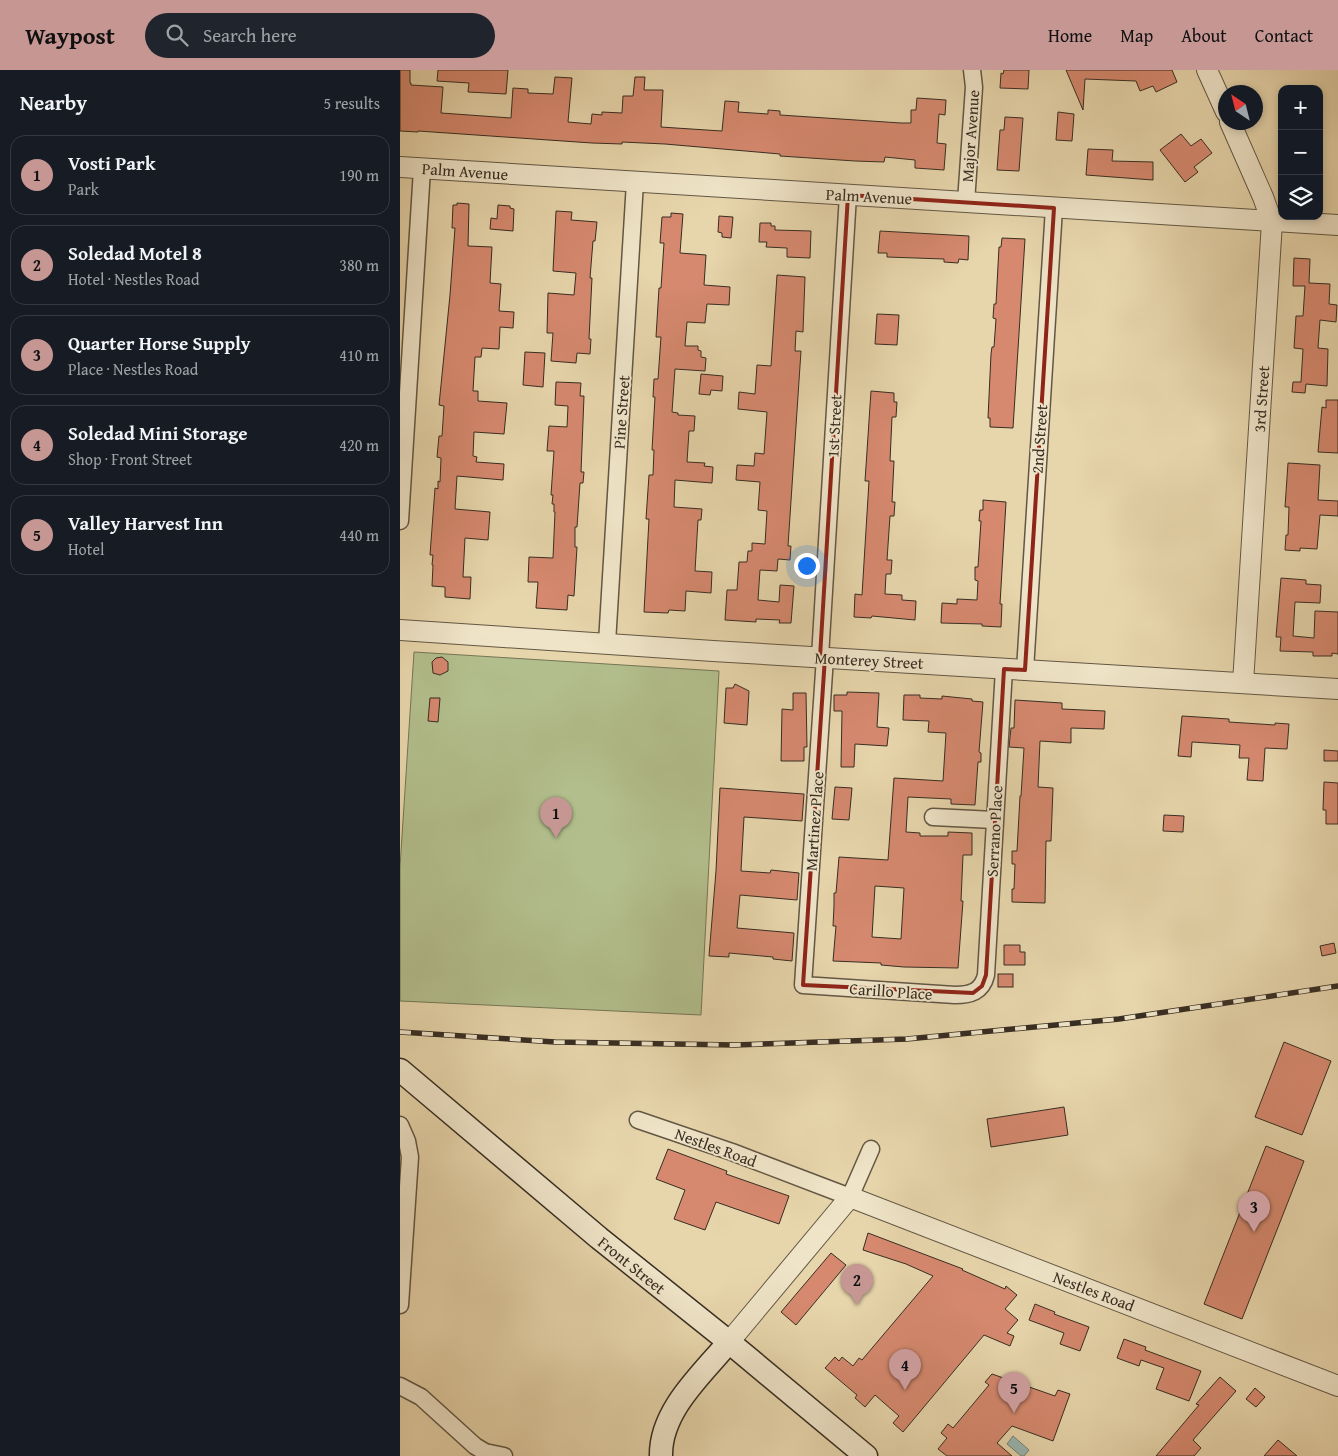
<!DOCTYPE html>
<meta charset="utf-8">
<style>
body{margin:0;font-family:"Gentium Book Plus",serif;background:#20242c;color:#f1f3f6}
.controls{position:absolute;right:15px;top:15px;display:grid;overflow:hidden;border-radius:10px;box-shadow:0 2px 8px #0003}
.controls button{width:45px;height:45px;display:grid;place-items:center;padding:0;border:0;border-bottom:1px solid #363941;background:#171b24;color:#f1f3f6;font:25px sans-serif}
.compass{position:absolute;left:818px;top:15px;width:45px;height:45px;border-radius:50%;background:#171b24;box-shadow:0 2px 8px #0003;rotate:325deg}
.you{position:absolute;left:406px;top:495px;width:18px;height:18px;margin:-12px;border:4px solid #fff;border-radius:50%;background:#1a73e8;box-shadow:0 0 0 8px #1a73e833}
.badge{display:grid;place-items:center;width:32px;height:32px;border-radius:50%;background:#c59692;color:#111;font-size:16px;font-weight:700}
.pin{position:absolute;translate:-50% -41px;filter:drop-shadow(0 1px 2px #0008)}
.pin::after{content:'';position:absolute;top:26px;width:18px;height:15px;background:inherit;clip-path:polygon(0 0,100% 0,50% 100%)}
.list{margin:0;padding:0;list-style:none}
h2{display:flex;justify-content:space-between;align-items:center;height:65px;margin:0;padding:0 20px;font-size:21px}
h2 small{font-size:16px;font-weight:400;color:#9ea1a6}
.list li{display:grid;grid-template-columns:32px 1fr auto;gap:15px;align-items:center;box-sizing:border-box;height:80px;margin:0 10px 10px;padding:0 10px;border:1px solid #363941;border-radius:15px}
.list b{display:block;font-size:19px;white-space:nowrap}
.list p{margin:0;font-size:16px;white-space:nowrap;color:#9ea1a6}
.list em{font-size:16px;font-style:normal;color:#9ea1a6}
.icon{flex:none;width:28px;height:28px;fill:none;stroke:currentColor;stroke-width:2;stroke-linecap:round;stroke-linejoin:round}
.map{position:relative;flex:none;width:938px;height:1386px;overflow:hidden}
header{display:flex;align-items:center;gap:30px;box-sizing:border-box;height:70px;padding:0 25px;background:#c59692;color:#111}
header strong{font-size:24px}
nav{display:flex;gap:28px;margin-inline-start:auto;font-size:18px}
.search{width:350px;height:45px;background:#20242c;display:flex;align-items:center;gap:12px;box-sizing:border-box;padding:0 18px;border-radius:28px;color:#9ea1a6;font-size:19px}
main{display:flex}
aside{flex:1;background:#171b24}
.map>svg:first-child{display:block}
</style>
<header>
<strong>Waypost</strong>
<div class="search"><svg class="icon" aria-label="search" viewBox="0 0 24 24"><circle cx="10" cy="10" r="6"/><path d="M15 15l6 6"/></svg>Search here</div>
<nav><a>Home</a><a>Map</a><a>About</a><a>Contact</a></nav>
</header>
<main>
<aside>
<h2>Nearby<small>5 results</small></h2>
<ul class="list">
<li><span class="badge">1</span><div><b>Vosti Park</b><p>Park</p></div><em>190 m</em></li>
<li><span class="badge">2</span><div><b>Soledad Motel 8</b><p>Hotel · Nestles Road</p></div><em>380 m</em></li>
<li><span class="badge">3</span><div><b>Quarter Horse Supply</b><p>Place · Nestles Road</p></div><em>410 m</em></li>
<li><span class="badge">4</span><div><b>Soledad Mini Storage</b><p>Shop · Front Street</p></div><em>420 m</em></li>
<li><span class="badge">5</span><div><b>Valley Harvest Inn</b><p>Hotel</p></div><em>440 m</em></li>
</ul>
</aside>
<div class="map">
<svg width="938" height="1386" viewBox="0 0 938 1386">
<rect width="100%" height="100%" fill="#e7d5ab"/>
<filter id="stains"><feTurbulence type="fractalNoise" baseFrequency=".004" numOctaves="4"/><feColorMatrix values="0 0 0 0 .2 0 0 0 0 .09 0 0 0 0 .02 0 0 0 .5 -.17"/></filter>
<radialGradient id="worn" r=".72"><stop offset=".6" stop-color="#630" stop-opacity="0"/><stop offset="1" stop-color="#630" stop-opacity=".3"/></radialGradient>
<polygon fill="#b2be8c" stroke="#747657" points="14,582 319,601 301,945 0,931 0,797"/>
<polygon fill="#99b7b2" stroke="#728078" points="613,1366 629,1380 624,1386 621,1386 607,1374"/>
<g fill="#d6896f" stroke="#372d22" fill-rule="evenodd">
<polygon points="0,0 10,0 10,13 11,13 11,15 43,17 41,43 111,48 113,18 128,19 128,23 153,24 155,7 172,8 168,52 191,54 192,44 202,45 202,42 222,43 223,26 233,26 235,7 245,7 244,20 263,20 261,57 291,59 322,61 325,31 339,32 338,42 368,44 368,40 380,41 380,45 501,53 511,53 511,40 516,40 517,28 546,30 545,45 539,44 537,73 546,74 544,100 515,98 515,90 485,87 484,92 455,91 380,86 380,84 265,74 222,72 222,74 192,73 18,61 18,62 0,61"/>
<polygon points="38,0 108,0 106,24 68,22 69,13 37,11"/>
<polygon points="604,0 629,0 628,19 600,18 601,3 603,4"/>
<polygon points="666,0 772,0 777,12 756,22 753,16 740,21 736,11 685,9 683,40"/>
<polygon points="658,42 674,44 672,71 656,70"/>
<polygon points="605,47 623,48 619,101 597,100 600,60 604,60"/>
<polygon points="781,64 791,76 801,69 812,83 794,97 798,102 785,112 760,80"/>
<polygon points="688,79 713,80 712,91 753,92 753,110 686,105"/>
<polygon points="57,133 69,134 68,176 92,177 90,213 101,214 99,241 114,242 113,258 100,257 99,279 82,278 81,287 75,287 73,321 78,321 78,331 107,333 104,364 74,362 73,386 77,387 76,392 104,394 103,410 57,406 55,439 90,442 88,470 65,468 63,507 71,507 70,529 45,527 45,517 32,516 33,495 32,495 33,485 30,485 35,418 38,419 38,411 40,412 41,388 37,387 39,366 42,366 44,336 39,335 50,225 55,158 52,158 53,135 57,135"/>
<polygon points="98,135 110,136 110,138 114,139 113,161 90,159 91,148 97,149"/>
<polygon points="156,141 172,142 171,150 197,152 195,171 193,171 190,208 192,208 189,269 191,269 190,284 177,283 176,293 151,291 153,263 147,263 148,223 174,225 176,203 153,201"/>
<polygon points="271,143 283,144 280,183 306,185 304,215 330,217 329,235 307,234 305,253 287,252 285,276 298,276 298,280 301,281 301,287 306,288 305,301 275,299 272,342 278,343 278,345 295,346 294,361 289,361 287,392 305,393 304,396 313,397 312,413 275,410 274,437 302,439 301,450 298,450 295,501 312,502 311,523 286,521 285,541 269,540 268,543 244,542 249,449 246,449 249,405 253,405 254,380 252,380 255,327 253,327 254,309 258,309 261,267 256,267 259,218 261,218 264,173 260,173 262,147 271,147"/>
<polygon points="319,146 333,147 331,168 322,167 322,163 318,162"/>
<polygon points="360,153 371,153 371,156 375,156 375,160 411,161 410,188 387,187 387,178 366,177 367,172 359,172"/>
<polygon points="480,161 569,166 568,190 559,189 558,193 544,192 544,189 487,187 487,183 478,183"/>
<polygon points="602,168 625,169 613,358 590,357 590,348 588,348 591,284 592,277 594,277 596,249 593,248 594,234 596,234 599,177 601,177"/>
<polygon points="894,188 910,189 909,213 930,214 929,234 937,235 936,252 920,250 918,278 928,279 927,316 906,314 905,323 892,322 893,312 901,312 903,279 894,278 896,246 903,246 905,216 893,216"/>
<polygon points="377,205 405,207 403,262 396,261 395,281 401,281 388,476 391,476 390,490 378,489 377,501 360,500 358,530 379,532 380,515 394,516 391,553 379,553 380,550 356,549 356,552 325,550 327,520 337,520 339,492 347,492 348,481 352,481 352,473 365,474 367,441 358,440 360,412 336,410 337,395 354,396 355,383 364,384 367,342 338,339 339,322 355,324 357,295 371,296"/>
<polygon points="477,244 499,245 497,275 475,274"/>
<polygon points="125,282 145,283 143,317 123,315"/>
<polygon points="301,304 323,306 322,321 311,320 310,325 299,324"/>
<polygon points="156,312 181,313 180,326 184,326 181,402 184,402 183,413 180,413 177,457 175,457 175,477 177,477 174,526 168,525 167,540 136,538 138,512 128,512 129,487 153,488 155,442 154,442 154,434 152,434 153,425 151,425 154,381 147,381 149,356 167,357 168,336 155,335"/>
<polygon points="471,321 494,323 494,332 497,332 496,347 492,347 490,391 494,391 492,432 495,432 494,446 490,446 487,490 492,490 491,504 486,504 485,524 502,525 502,530 516,531 515,550 472,546 471,548 454,547 455,524 462,525 469,411 465,411"/>
<polygon points="926,330 938,330 938,383 918,382 922,337 926,338"/>
<polygon points="888,393 920,395 918,430 938,431 938,446 920,445 917,479 900,478 900,481 885,480 886,465 888,465 889,437 885,437"/>
<polygon points="583,430 606,432 600,534 602,534 601,557 582,556 582,554 541,553 542,533 557,534 557,529 577,530 578,511 575,510 575,497 578,497 581,451 579,451 580,440 583,440"/>
<polygon points="881,508 906,510 906,514 921,515 920,533 895,532 893,566 914,568 915,541 938,542 938,584 932,583 932,586 913,586 913,582 880,581 881,567 876,567"/>
<polygon points="42,587 48,592 48,601 40,605 33,603 32,592 36,588"/>
<polygon points="335,614 349,621 347,655 324,653 326,618 333,618"/>
<polygon points="447,622 479,623 477,657 489,658 487,676 455,674 454,697 441,697 442,641 434,641 434,625 447,625"/>
<polygon points="393,623 406,623 407,677 404,677 404,691 381,691 382,639 393,640"/>
<path d="M504,625H520V628L542,629V626L572,629V631L583,632L579,682L581,683V692H578L575,735L551,734V729L508,727L506,762L520,763V766H548V762L572,763V785H563L561,831H563L558,898L504,897L481,895V893L433,891L436,856H433L434,836V823H436L439,787L488,790L494,708L543,711L546,663L528,662L529,651L503,650ZM475,816L504,818L501,869L472,867Z"/>
<polygon points="30,628 40,628 38,652 28,651"/>
<polygon points="615,630 662,633 662,639 705,641 704,659 671,658 671,673 640,671 638,717 653,718 651,771 646,771 645,833 612,832 612,819 614,819 615,794 612,794 612,781 617,781 620,726 621,726 624,678 609,677 611,658 614,658"/>
<polygon points="782,646 829,649 829,652 875,655 875,653 889,654 887,679 865,678 863,711 847,710 849,688 839,688 840,675 792,672 791,687 778,686"/>
<polygon points="924,680 938,681 938,691 924,691"/>
<polygon points="924,712 938,713 938,754 926,754 926,740 923,740"/>
<polygon points="435,717 452,718 449,750 432,749"/>
<polygon points="320,718 404,724 402,751 344,747 341,801 370,803 371,800 399,803 397,830 340,825 337,858 394,863 392,891 373,889 373,887 329,883 329,887 309,886 316,801"/>
<polygon points="764,745 784,746 783,762 763,761"/>
<polygon points="934,873 936,883 922,886 920,876"/>
<polygon points="604,875 620,875 620,882 625,882 625,895 604,895"/>
<rect x="598" y="904" width="15" height="13"/>
<polygon points="884,972 931,991 902,1065 855,1047"/>
<polygon points="664,1037 668,1065 591,1077 587,1049"/>
<polygon points="866,1076 904,1091 842,1249 804,1234"/>
<polygon points="268,1079 327,1101 326,1104 389,1126 379,1154 316,1132 305,1160 274,1149 285,1120 256,1109"/>
<polygon points="468,1163 563,1199 562,1200 605,1219 606,1216 617,1225 605,1239 618,1250 607,1263 614,1266 610,1276 584,1265 503,1362 493,1353 499,1346 475,1325 465,1337 455,1328 457,1325 425,1298 435,1287 439,1291 442,1287 453,1296 459,1288 462,1290 533,1206 506,1194 463,1180"/>
<polygon points="431,1183 446,1195 396,1255 381,1242"/>
<polygon points="635,1234 655,1242 654,1244 689,1257 680,1281 660,1274 664,1263 629,1250"/>
<polygon points="724,1269 746,1277 745,1280 801,1301 789,1331 756,1319 764,1298 741,1290 739,1296 717,1288"/>
<polygon points="592,1304 655,1326 658,1320 670,1324 653,1371 612,1356 597,1373 612,1386 547,1386 538,1379 547,1368 541,1363 548,1354 553,1358 589,1315 585,1312"/>
<polygon points="820,1307 836,1321 793,1370 801,1378 794,1386 756,1386 799,1335 796,1334"/>
<polygon points="855,1318 865,1327 856,1337 846,1329"/>
<polygon points="878,1370 897,1386 864,1386"/>
</g>
<g fill="none" stroke-linecap="round" stroke-linejoin="round">
<defs>
<g id="minor">
<polyline points="566,132 574,17 572,0"/>
<polyline points="0,451 22,99"/>
<polyline points="207,573 235,112"/>
<polyline points="420,587 448,125"/>
<path d="M425,587L403,915L555,925C570,925 582,922 586,905L604,599"/>
<polyline points="625,600 654,138"/>
<polyline points="533,747 594,750"/>
<polyline points="238,1050 332,1082 450,1127 471,1079"/>
<polyline points="0,1055 7,1071 10,1087 0,1235"/>
<polyline points="0,1316 21,1327 75,1376 85,1382 104,1386"/>
</g>
<g id="tertiary">
<polyline points="807,0 826,42"/>
<polyline points="830,52 863,127 872,152 843,613"/>
<polyline points="0,97 938,155"/>
<polyline points="0,560 313,581 938,619"/>
<polyline points="329,1272 450,1127 938,1316"/>
</g>
<g id="secondary">
<polyline points="0,1000 199,1168 329,1272 466,1386"/>
<path d="M261,1386C260,1341 302,1304 329,1272"/>
</g>
</defs>
<use href="#minor" stroke="#635744" stroke-width="19"/>
<use href="#tertiary" stroke="#635744" stroke-width="22"/>
<use href="#secondary" stroke="#372d22" stroke-width="25"/>
<use href="#minor" stroke="#efe4c8" stroke-width="16"/>
<use href="#tertiary" stroke="#efe4c8" stroke-width="20"/>
<use href="#secondary" stroke="#efe4c8" stroke-width="22"/>
<defs>
<polyline id="rail" points="0,962 155,972 335,975 507,969 719,949 938,916"/>
</defs>
<use href="#rail" stroke="#372d22" stroke-width="5.5"/>
<use href="#rail" stroke="#efe4c8" stroke-width="4" stroke-dasharray="11" stroke-linecap="butt"/>
</g>
<path fill="none" stroke="#8f2418" stroke-width="4" stroke-linejoin="round" d="M448,125L654,138L625,600L604,599L586,905L582,916L573,923L403,915L425,587H420Z"/>
<g text-anchor="middle" dominant-baseline="central" stroke-width="4" stroke-linejoin="round" paint-order="stroke">
<g font-size="16" fill="#372d22" stroke="#efe4c8">
<text transform="translate(570 66) rotate(-86)">Major Avenue</text>
<text transform="translate(65 101) rotate(4)">Palm Avenue</text>
<text transform="translate(469 126) rotate(3)">Palm Avenue</text>
<text transform="translate(861 329) rotate(-86)">3rd Street</text>
<text transform="translate(221 342) rotate(-86)">Pine Street</text>
<text transform="translate(434 356) rotate(-87)">1st Street</text>
<text transform="translate(639 369) rotate(-86)">2nd Street</text>
<text transform="translate(469 590) rotate(3)">Monterey Street</text>
<text transform="translate(414 751) rotate(-86)">Martinez Place</text>
<text transform="translate(594 761) rotate(-87)">Serrano Place</text>
<text transform="translate(491 921) rotate(4)">Carillo Place</text>
<text transform="translate(316 1077) rotate(20)">Nestles Road</text>
<text transform="translate(232 1195) rotate(39)">Front Street</text>
<text transform="translate(694 1221) rotate(21)">Nestles Road</text>
</g>
</g>
<rect width="100%" height="100%" filter="url(#stains)"/>
<rect width="100%" height="100%" fill="url(#worn)"/>
</svg>
<div class="controls">
<button>+</button>
<button>−</button>
<button><svg class="icon" aria-label="layers" viewBox="0 0 24 24"><path d="M12 4l9 5-9 5-9-5zM3 14l9 5 9-5"/></svg></button>
</div>
<svg class="compass" viewBox="-18 -18 36 36"><path d="M0-13l5 13h-10z" fill="#e53935"/><path d="M0 13l5-13h-10z" fill="#9ea1a6"/></svg>
<div class="you"></div>
<div class="pin badge" style="left:156px;top:768px">1</div>
<div class="pin badge" style="left:457px;top:1235px">2</div>
<div class="pin badge" style="left:854px;top:1162px">3</div>
<div class="pin badge" style="left:505px;top:1320px">4</div>
<div class="pin badge" style="left:614px;top:1343px">5</div>
</div>
</main>
